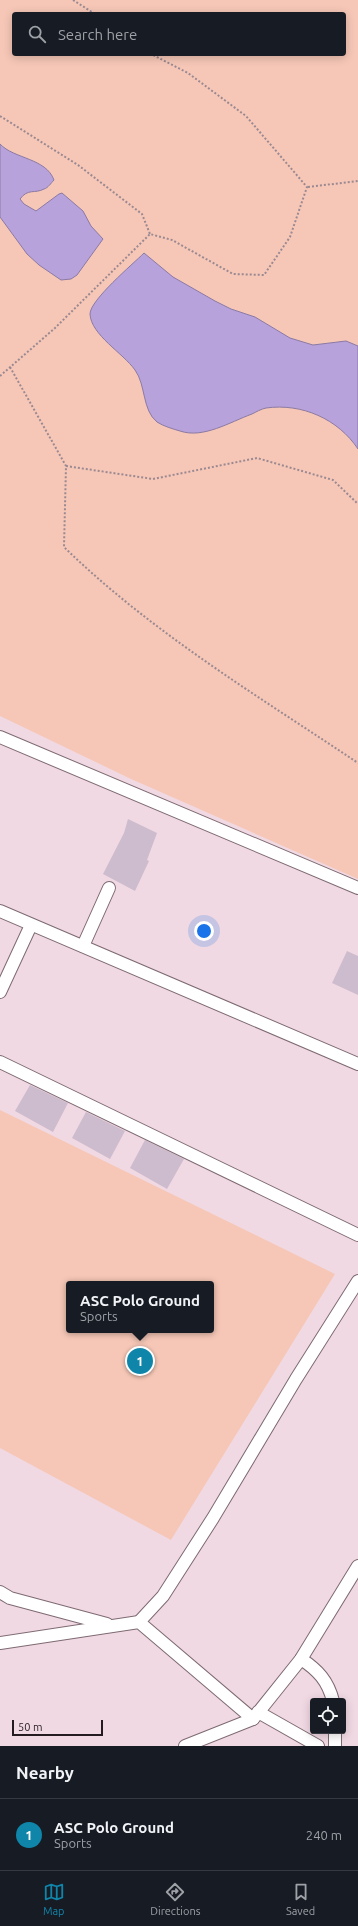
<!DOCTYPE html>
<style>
body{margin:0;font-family:Ubuntu,sans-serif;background:#20242c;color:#f1f3f6}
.controls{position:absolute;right:12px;bottom:12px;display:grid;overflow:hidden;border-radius:4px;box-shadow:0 2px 10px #0003}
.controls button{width:36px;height:36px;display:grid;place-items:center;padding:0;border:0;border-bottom:1px solid #363941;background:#171b24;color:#f1f3f6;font:20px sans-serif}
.scale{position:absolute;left:12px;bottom:10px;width:91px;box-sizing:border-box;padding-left:4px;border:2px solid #231b1f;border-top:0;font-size:11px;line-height:14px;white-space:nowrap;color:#231b1f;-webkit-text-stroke:3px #f1d9e3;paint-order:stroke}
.you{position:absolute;left:204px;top:931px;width:14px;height:14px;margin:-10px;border:3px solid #fff;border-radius:50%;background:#1a73e8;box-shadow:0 0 0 6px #1a73e833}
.badge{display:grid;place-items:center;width:26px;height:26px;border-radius:50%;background:#1085aa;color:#fff;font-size:13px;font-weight:700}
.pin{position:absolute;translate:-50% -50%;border:2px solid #fff;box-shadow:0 1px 4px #0006}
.popup{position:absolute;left:66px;top:1281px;width:148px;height:52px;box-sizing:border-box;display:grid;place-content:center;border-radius:4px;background:#171b24;filter:drop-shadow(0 1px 3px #0005);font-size:13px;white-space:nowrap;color:#9ea1a6}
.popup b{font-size:15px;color:#f1f3f6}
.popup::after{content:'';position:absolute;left:50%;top:100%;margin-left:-8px;border:8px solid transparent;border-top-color:#171b24}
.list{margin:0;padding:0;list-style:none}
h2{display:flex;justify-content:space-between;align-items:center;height:52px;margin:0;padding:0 16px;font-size:17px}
h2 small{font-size:13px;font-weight:400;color:#9ea1a6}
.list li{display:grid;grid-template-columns:26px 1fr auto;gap:12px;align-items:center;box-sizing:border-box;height:72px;padding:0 16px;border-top:1px solid #363941}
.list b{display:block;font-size:15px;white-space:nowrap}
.list p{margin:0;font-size:13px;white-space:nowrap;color:#9ea1a6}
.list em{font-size:13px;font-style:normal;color:#9ea1a6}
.icon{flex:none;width:22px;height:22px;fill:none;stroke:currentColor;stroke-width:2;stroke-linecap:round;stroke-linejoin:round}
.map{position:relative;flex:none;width:358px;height:1746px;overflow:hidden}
.search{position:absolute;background:#171b24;box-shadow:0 2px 10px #0003;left:12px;right:12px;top:12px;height:44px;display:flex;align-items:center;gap:10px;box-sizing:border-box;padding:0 14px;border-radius:4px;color:#9ea1a6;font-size:15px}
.sheet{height:124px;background:#171b24}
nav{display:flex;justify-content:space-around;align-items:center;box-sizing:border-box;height:56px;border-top:1px solid #363941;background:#171b24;font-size:11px;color:#9ea1a6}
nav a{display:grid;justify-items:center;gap:2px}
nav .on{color:#1085aa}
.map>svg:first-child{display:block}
</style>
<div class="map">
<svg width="358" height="1746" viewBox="0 0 358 1746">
<rect width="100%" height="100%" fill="#f1d9e3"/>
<g fill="#f6c7b7" fill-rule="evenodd">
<path d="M0,0H358V879L131,779L0,716ZM14,14H344V54H14Z"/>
<path d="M0,1110L335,1274L171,1540L0,1448ZM69,1284H211V1330H69Z"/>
</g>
<g fill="#b8a2db" stroke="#8b7aa3">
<path d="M0,144C14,159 46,158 54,180C51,183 48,188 44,189C35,194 28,188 20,199L24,204L36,211L59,194L62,193L83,211L91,226L103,239L77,275L71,279L61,280L39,265L27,254L0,217Z"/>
<path d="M144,253L173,277L215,301L231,309L255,317L290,338L313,345L346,341L358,346V449C338,419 302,403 266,408C261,409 256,412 252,414C230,422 203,439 180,431C173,429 163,426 157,422C142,410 146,385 135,370C123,353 91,335 90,314C90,300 133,264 144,253Z"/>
</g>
<g fill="#cdbccd">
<polygon points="128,819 157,833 147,860 149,861 135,891 103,874 124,833"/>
<polygon points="347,951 358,956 358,995 332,983"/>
<polygon points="30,1085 68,1103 53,1132 15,1111"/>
<polygon points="86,1112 125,1131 110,1159 72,1138"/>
<polygon points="145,1140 184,1159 167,1189 130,1168"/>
</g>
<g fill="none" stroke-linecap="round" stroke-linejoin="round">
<defs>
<g id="minor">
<polyline points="0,737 358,888"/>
<polyline points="0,911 358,1064"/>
<polyline points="83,946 109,888"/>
<polyline points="0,992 31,925"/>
<polyline points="0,1062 358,1235"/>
<polyline points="0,1592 10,1598 107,1624"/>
<polyline points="139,1622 163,1596 213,1518 296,1379 358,1281"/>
<polyline points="0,1643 139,1622 253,1719"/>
<path d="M301,1659C318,1670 328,1681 333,1701"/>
<polyline points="258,1712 318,1746"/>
<polyline points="185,1746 253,1719 301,1659 358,1566"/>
<polyline points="335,1746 335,1731"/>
</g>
</defs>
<use href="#minor" stroke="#7e6a72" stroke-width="14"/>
<g stroke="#9b8991" stroke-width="2" stroke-dasharray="2 2" stroke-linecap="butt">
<polyline points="73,0 95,14"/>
<polyline points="0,116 78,165 142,214 150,234"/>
<polyline points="308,187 358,181"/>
<path d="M10,367L66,466L64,547C151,632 258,696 358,763"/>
<polyline points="0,376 55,328 150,234 172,240 233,274 264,275 290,237 307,187 246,116 188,73 151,54"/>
<polyline points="66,466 153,479 257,458 333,480 358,504"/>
</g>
<use href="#minor" stroke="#fff" stroke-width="12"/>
</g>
</svg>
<div class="controls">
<button><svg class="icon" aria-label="locate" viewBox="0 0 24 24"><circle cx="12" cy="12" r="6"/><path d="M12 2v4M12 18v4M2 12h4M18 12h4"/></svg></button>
</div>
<div class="scale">50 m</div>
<div class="you"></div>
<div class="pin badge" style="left:140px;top:1361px">1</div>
<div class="popup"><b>ASC Polo Ground</b>Sports</div>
<div class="search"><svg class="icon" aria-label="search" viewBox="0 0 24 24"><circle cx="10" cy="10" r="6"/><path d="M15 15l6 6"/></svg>Search here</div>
</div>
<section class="sheet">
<h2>Nearby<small></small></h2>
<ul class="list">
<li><span class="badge">1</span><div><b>ASC Polo Ground</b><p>Sports</p></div><em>240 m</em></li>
</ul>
</section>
<nav>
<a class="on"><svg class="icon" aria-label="map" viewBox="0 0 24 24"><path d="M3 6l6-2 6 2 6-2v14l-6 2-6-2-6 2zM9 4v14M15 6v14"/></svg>Map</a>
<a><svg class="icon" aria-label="directions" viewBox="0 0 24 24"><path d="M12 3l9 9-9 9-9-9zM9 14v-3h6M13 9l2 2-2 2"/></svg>Directions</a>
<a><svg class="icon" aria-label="saved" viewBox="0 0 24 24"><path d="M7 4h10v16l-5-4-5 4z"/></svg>Saved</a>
</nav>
